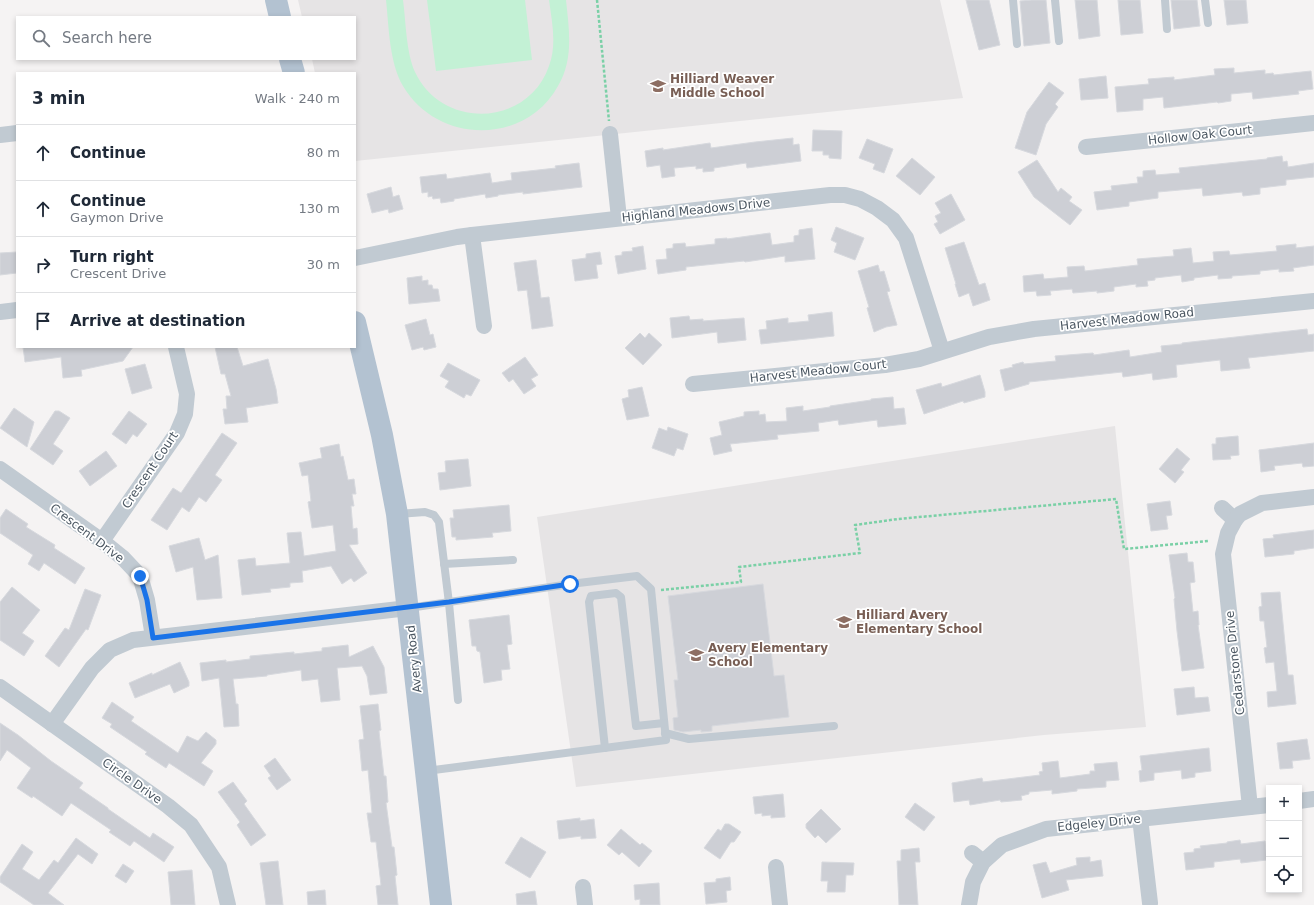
<!DOCTYPE html>
<meta charset="utf-8">
<style>
body{margin:0;font-family:"DejaVu Sans",sans-serif;background:#f2f2f3;color:#1f2937}
.controls{position:absolute;right:12px;bottom:12px;display:grid;overflow:hidden;border-radius:0px;box-shadow:0 2px 6px #0003}
.controls button{width:36px;height:36px;display:grid;place-items:center;padding:0;border:0;border-bottom:1px solid #e0e1e3;background:#fff;color:#1f2937;font:20px sans-serif}
.stop{position:absolute;width:12px;height:12px;margin:-9px;border:3px solid #1a73e8;border-radius:50%;background:#fff}
.stop.end{background:#1a73e8;border-color:#fff;box-shadow:0 1px 4px #0008}
.list{margin:0;padding:0;list-style:none}
h2{display:flex;justify-content:space-between;align-items:center;height:52px;margin:0;padding:0 16px;font-size:17px}
h2 small{font-size:13px;font-weight:400;color:#747a83}
.list li{display:grid;grid-template-columns:26px 1fr auto;gap:12px;align-items:center;box-sizing:border-box;height:56px;padding:0 16px;border-top:1px solid #e0e1e3}
.list b{display:block;font-size:15px;white-space:nowrap}
.list p{margin:0;font-size:13px;white-space:nowrap;color:#747a83}
.list em{font-size:13px;font-style:normal;color:#747a83}
.icon{flex:none;width:22px;height:22px;fill:none;stroke:currentColor;stroke-width:2;stroke-linecap:round;stroke-linejoin:round}
.map{position:relative;flex:none;width:1314px;height:905px;overflow:hidden}
.search{position:absolute;background:#fff;box-shadow:0 2px 6px #0003;left:16px;top:16px;width:340px;height:44px;display:flex;align-items:center;gap:10px;box-sizing:border-box;padding:0 14px;border-radius:0px;color:#747a83;font-size:15px}
.panel{position:absolute;background:#fff;box-shadow:0 2px 6px #0003;left:16px;top:72px;width:340px;height:276px;border-radius:0px}
.map>svg:first-child{display:block}
</style>
<div class="map">
<svg width="1314" height="905" viewBox="0 0 1314 905">
<rect width="100%" height="100%" fill="#f5f3f3"/>
<g fill="#e6e4e5">
<polygon points="298,0 940,0 963,98 355,161 355,73 315,73 312,59 355,59 355,17 302,17"/>
<polygon points="1115,426 1146,727 1044,735 576,787 537,517"/>
</g>
<g fill="#c3f1d5">
<path d="M386,0H403C406,22 406,52 415,72C442,130 528,127 549,66C557,45 552,22 549,0H566C569,29 574,59 558,86C525,146 437,144 403,86C389,62 389,27 386,0Z"/>
<polygon points="427,0 525,0 532,60 436,71"/>
</g>
<g fill="#cdcfd5" stroke="#d7d9de">
<polygon points="966,0 989,0 1000,45 979,50"/>
<polygon points="1032,0 1046,0 1050,43 1024,46 1020,1"/>
<polygon points="1075,0 1097,0 1100,36 1079,39"/>
<polygon points="1118,0 1140,0 1143,33 1121,35"/>
<polygon points="1171,0 1197,0 1200,26 1174,29"/>
<polygon points="1224,0 1246,0 1248,23 1227,25"/>
<polygon points="1234,68 1234,73 1265,70 1265,74 1273,73 1274,75 1311,71 1313,89 1298,91 1299,94 1253,99 1252,92 1231,94 1231,101 1218,103 1217,102 1164,108 1163,97 1143,99 1143,110 1117,112 1115,87 1149,84 1148,79 1174,77 1174,80 1215,75 1214,69"/>
<polygon points="1106,76 1108,98 1081,100 1079,79"/>
<polygon points="1049,82 1064,93 1055,104 1058,107 1046,124 1036,155 1015,148 1027,112"/>
<polygon points="813,130 842,131 841,159 829,158 829,155 823,155 823,151 812,151"/>
<polygon points="793,138 793,145 799,144 801,161 747,168 746,163 714,168 714,171 703,172 703,168 696,169 696,166 674,168 675,176 662,178 660,165 647,167 645,151 663,148 663,150 710,143 711,148 755,142"/>
<polygon points="867,139 893,149 884,173 873,169 875,164 859,158"/>
<polygon points="1282,156 1283,162 1287,161 1288,167 1314,163 1314,177 1286,180 1286,185 1260,188 1260,194 1243,196 1242,192 1203,196 1202,188 1158,192 1158,198 1129,202 1129,206 1097,210 1094,192 1112,190 1111,186 1138,183 1137,177 1143,177 1143,171 1155,170 1156,175 1180,173 1179,168 1267,159 1267,158"/>
<polygon points="912,158 935,177 920,195 896,176"/>
<polygon points="1037,160 1058,192 1061,188 1072,197 1069,201 1082,210 1070,225 1034,197 1018,172"/>
<polygon points="579,163 582,187 523,194 523,192 498,195 498,196 486,198 485,194 454,199 454,201 441,203 440,198 433,199 432,196 428,197 428,192 422,193 420,177 446,174 447,179 490,173 492,183 512,180 511,173 556,168 555,166"/>
<polygon points="391,187 393,197 399,195 403,209 389,213 388,209 372,213 367,194"/>
<polygon points="951,194 965,220 940,234 934,224 938,222 935,216 941,213 935,203"/>
<polygon points="836,227 864,238 855,260 834,252 837,243 831,240"/>
<polygon points="812,228 815,259 785,262 785,256 745,262 744,261 686,267 686,270 658,274 656,260 667,259 666,249 673,248 673,244 685,243 686,247 715,244 715,239 727,238 727,239 770,233 772,245 794,242 794,236 799,235 799,230"/>
<polygon points="964,242 979,285 985,283 990,300 973,306 969,293 959,297 955,284 956,284 945,248"/>
<polygon points="1296,244 1296,248 1314,246 1314,265 1293,268 1294,271 1279,272 1279,269 1260,271 1260,274 1232,276 1232,278 1218,279 1218,275 1194,278 1194,280 1182,282 1181,275 1155,278 1155,280 1147,281 1148,286 1136,287 1136,284 1114,287 1114,291 1097,293 1097,291 1073,293 1072,289 1050,291 1051,295 1037,296 1036,291 1024,292 1023,276 1043,274 1044,279 1068,277 1067,267 1084,266 1085,271 1138,265 1137,259 1174,256 1173,250 1191,248 1193,263 1214,261 1213,252 1229,251 1230,255 1277,251 1276,246"/>
<polygon points="643,246 646,269 618,274 615,256 622,255 622,252 633,251 632,248"/>
<polygon points="17,252 17,273 0,275 0,253"/>
<polygon points="600,252 602,264 596,265 598,278 575,281 572,260 586,258 586,254"/>
<polygon points="536,260 541,298 549,297 553,326 532,329 527,290 518,291 514,263"/>
<polygon points="878,265 880,272 884,271 890,291 887,292 897,325 886,327 874,332 867,308 869,307 858,271"/>
<polygon points="422,276 422,281 428,280 428,285 432,285 433,289 438,289 440,301 409,304 407,278"/>
<polygon points="832,312 834,336 761,344 759,330 767,329 766,321 788,318 788,323 809,321 808,315"/>
<polygon points="689,316 690,320 703,319 703,321 744,318 746,340 718,343 717,332 672,338 670,318"/>
<polygon points="426,319 430,335 433,334 436,347 424,350 423,347 412,350 405,325"/>
<polygon points="1307,329 1308,335 1314,334 1314,351 1248,358 1250,368 1221,371 1220,360 1176,365 1177,377 1153,380 1152,373 1123,377 1122,372 1029,382 1029,384 1005,391 1000,370 1013,367 1012,365 1023,362 1024,364 1056,361 1055,356 1093,353 1094,355 1129,350 1130,357 1162,352 1161,346 1182,344 1182,343"/>
<polygon points="640,333 645,338 649,333 662,345 643,365 625,348"/>
<polygon points="23,347 133,347 123,361 81,370 82,376 63,378 61,357 25,362"/>
<polygon points="215,347 237,347 243,366 268,359 276,389 278,403 246,408 248,422 225,424 223,409 227,409 226,396 231,396 225,374 221,374"/>
<polygon points="525,357 538,375 531,379 536,386 524,394 513,379 509,382 502,373"/>
<polygon points="448,363 480,380 471,396 466,394 464,398 445,387 449,381 440,376"/>
<polygon points="145,364 152,388 132,394 125,369"/>
<polygon points="980,375 985,392 985,397 964,403 963,401 924,414 916,390 941,383 942,387"/>
<polygon points="642,387 649,416 627,420 622,399 629,397 628,390"/>
<polygon points="893,397 894,409 904,408 906,424 878,427 877,420 839,425 838,420 818,423 819,431 777,435 778,439 730,444 732,451 714,455 710,438 722,435 719,422 744,416 744,412 759,411 759,415 765,414 766,422 787,421 786,408 803,406 803,411 830,407 830,406 871,400 871,399"/>
<polygon points="14,408 34,422 27,447 0,428"/>
<polygon points="55,411 59,411 70,418 53,444 63,451 53,465 30,449"/>
<polygon points="129,411 147,424 137,437 133,434 126,444 112,434"/>
<polygon points="668,427 688,434 683,450 677,448 674,456 652,448 659,428 667,431"/>
<polygon points="222,433 237,443 215,475 222,480 206,502 199,497 189,512 182,507 167,530 151,520 173,488 181,493"/>
<polygon points="1238,436 1239,455 1230,456 1231,459 1213,460 1212,444 1216,444 1216,438"/>
<polygon points="1314,443 1314,466 1303,467 1302,463 1274,466 1275,470 1261,472 1259,450"/>
<polygon points="339,444 341,457 343,456 348,480 354,479 356,494 352,494 354,506 351,506 353,529 357,528 358,544 349,545 367,573 354,582 351,578 342,584 331,566 302,571 303,582 290,583 290,587 270,589 271,592 242,595 238,560 255,558 256,566 290,563 287,533 301,532 304,556 336,551 333,525 312,528 308,502 311,501 308,475 302,476 299,463 322,458 320,448"/>
<polygon points="1177,448 1190,459 1181,470 1184,472 1175,483 1159,469"/>
<polygon points="106,451 117,466 90,486 79,471"/>
<polygon points="468,459 471,486 440,490 438,473 446,472 445,461"/>
<polygon points="1170,501 1172,515 1166,516 1168,529 1151,531 1147,504"/>
<polygon points="509,505 511,531 492,533 493,537 456,540 456,537 452,537 450,518 454,518 453,510"/>
<polygon points="6,509 28,524 26,527 55,545 54,548 85,568 75,584 44,563 39,571 28,564 33,555 0,533 0,518"/>
<polygon points="1314,530 1314,548 1294,551 1294,554 1265,557 1263,539 1274,538 1273,535"/>
<polygon points="199,538 205,560 218,555 222,598 197,600 193,567 176,572 169,546"/>
<polygon points="1187,553 1188,562 1193,562 1195,582 1190,583 1193,612 1198,611 1199,625 1198,625 1204,668 1182,671 1177,631 1174,599 1175,598 1169,555"/>
<polygon points="763,584 774,676 784,675 789,717 712,726 712,731 701,732 701,730 683,732 674,730 673,718 678,717 674,680 678,680 668,596"/>
<polygon points="12,587 40,610 22,633 34,641 24,656 0,640 0,602"/>
<polygon points="85,589 101,595 88,630 86,629 59,667 45,656 65,628 69,630"/>
<polygon points="1280,592 1288,675 1293,675 1296,704 1268,707 1267,692 1277,691 1274,662 1266,663 1264,648 1267,647 1264,621 1260,621 1259,607 1262,606 1261,593"/>
<polygon points="509,615 512,644 507,645 510,669 501,670 502,680 484,683 480,652 477,651 476,646 472,646 469,620"/>
<polygon points="348,645 349,657 373,646 384,667 387,693 370,695 367,676 362,666 337,668 340,700 321,702 318,679 302,681 301,670 267,675 267,676 233,679 236,704 238,704 239,726 224,727 219,678 202,681 200,663 226,660 226,662 250,659 250,656 294,652 294,654 322,651 322,648"/>
<polygon points="180,662 189,682 189,686 174,693 170,684 135,698 129,683 152,673 152,675"/>
<polygon points="1194,687 1195,698 1208,697 1210,711 1177,715 1174,689"/>
<polygon points="112,702 134,717 131,721 178,753 187,736 198,741 206,732 216,740 216,744 201,763 213,771 204,786 169,763 166,768 145,754 147,752 110,727 112,724 102,718"/>
<polygon points="378,704 381,730 379,731 384,776 386,776 388,802 386,803 392,847 394,847 397,875 395,876 398,905 378,905 376,886 381,885 376,842 371,842 367,813 372,813 368,770 362,771 359,740 364,739 360,706"/>
<polygon points="0,723 18,735 51,761 83,783 79,788 108,808 108,809 150,838 153,833 174,847 164,862 134,841 130,846 109,832 111,830 71,803 62,816 33,796 32,798 17,788 31,768 7,750 0,761"/>
<polygon points="1307,739 1310,759 1292,761 1293,768 1280,769 1277,743"/>
<polygon points="1209,748 1211,771 1195,773 1195,777 1182,779 1181,770 1154,773 1154,780 1140,782 1139,771 1142,770 1140,756"/>
<polygon points="275,758 291,780 277,790 268,778 271,776 264,766"/>
<polygon points="1058,761 1060,778 1090,774 1090,771 1095,771 1094,764 1117,762 1119,780 1106,781 1106,787 1077,789 1077,791 1052,794 1052,790 1029,792 1029,794 1021,796 1022,800 1001,802 1000,800 970,805 969,800 954,802 952,783 982,778 983,782 1040,775 1039,772 1043,771 1042,763"/>
<polygon points="233,782 247,801 244,804 266,835 251,846 237,825 240,822 218,792"/>
<polygon points="783,794 785,817 771,818 771,815 762,816 762,813 755,814 753,797"/>
<polygon points="915,803 935,817 924,831 905,817"/>
<polygon points="821,809 841,829 826,843 818,835 815,838 806,828 806,824"/>
<polygon points="580,818 580,821 594,819 596,838 581,839 581,836 559,839 557,821"/>
<polygon points="725,824 729,824 741,832 734,842 731,842 720,859 704,848 718,829 721,831"/>
<polygon points="621,829 640,845 642,843 652,851 639,867 622,852 619,855 607,845"/>
<polygon points="521,837 546,852 530,878 505,863"/>
<polygon points="76,838 98,854 92,864 78,854 48,893 64,905 34,905 0,882 0,877 22,844 33,852 22,869 39,880 54,860 58,863"/>
<polygon points="1240,840 1241,844 1265,841 1267,860 1241,863 1240,859 1214,862 1214,867 1186,870 1184,853 1194,852 1194,849 1201,848 1200,846 1227,843 1227,842"/>
<polygon points="919,848 920,862 915,862 918,905 899,905 897,861 901,861 901,850"/>
<polygon points="1090,857 1090,862 1101,860 1103,876 1066,880 1069,890 1042,898 1033,865 1046,862 1050,873 1077,865 1076,858"/>
<polygon points="278,861 283,905 266,905 260,863"/>
<polygon points="822,862 854,863 853,875 846,875 845,892 827,892 828,881 821,881"/>
<polygon points="123,864 134,871 126,883 115,876"/>
<polygon points="192,870 195,905 171,905 168,872"/>
<polygon points="730,877 731,890 726,891 727,902 706,904 704,883 716,882 716,879"/>
<polygon points="659,883 660,905 640,905 640,899 635,900 634,885"/>
<polygon points="325,890 326,905 308,905 307,892"/>
<polygon points="535,891 537,905 517,905 516,894"/>
</g>
<g fill="none" stroke-linecap="round" stroke-linejoin="round">
<g stroke="#7ad0a6" stroke-width="2.5" stroke-dasharray="3 2" stroke-linecap="butt">
<polyline points="597,0 609,121"/>
<polyline points="661,590 741,582 739,567 860,553 855,525 898,519 1116,499 1124,549 1208,541"/>
</g>
<g stroke="#c1cad2" stroke-width="8">
<polyline points="1013,0 1017,44"/>
<polyline points="1055,0 1059,41"/>
<polyline points="1165,0 1167,29"/>
<polyline points="1205,0 1208,23"/>
<polyline points="398,514 425,512 434,515 439,522 449,603 458,700"/>
<polyline points="444,564 513,560"/>
<polyline points="409,608 570,584 637,576 651,589 666,740 426,771"/>
<polyline points="665,733 689,739 834,726"/>
<polyline points="605,748 589,602 591,596 616,593 621,597 636,726 664,723"/>
</g>
<g stroke="#c1cad2" stroke-width="16">
<polyline points="610,134 619,218"/>
<polyline points="0,135 17,133"/>
<polyline points="1086,147 1314,123"/>
<polyline points="472,235 484,326"/>
<polyline points="355,258 457,237 472,235 830,195 845,195 860,199 877,208 893,220 906,238 942,351"/>
<polyline points="0,312 17,310"/>
<polyline points="693,384 885,365 919,359 989,337 1034,329 1314,301"/>
<polyline points="0,469 102,541 123,558 140,576 147,600 153,637"/>
<polyline points="1222,508 1235,520"/>
<polyline points="102,541 177,433 185,414 187,394 176,347"/>
<polyline points="0,687 168,806 191,825 219,867 228,905"/>
<polyline points="52,724 92,668 110,650 133,640 408,608"/>
<polyline points="1299,801 1314,799"/>
<polyline points="1250,807 1223,554 1228,533 1235,520 1240,514 1262,503 1314,497"/>
<polyline points="1140,818 1150,903"/>
<polyline points="972,853 983,862"/>
<polyline points="776,867 780,905"/>
<polyline points="583,887 585,905"/>
<polyline points="969,905 973,882 983,862 1002,845 1046,829 1269,805"/>
</g>
<g stroke="#b3c2d1" stroke-width="22">
<polyline points="276,0 280,17"/>
<polyline points="290,59 294,73"/>
<polyline points="355,322 382,435 397,514 441,905"/>
</g>
</g>
<g fill="none" stroke-linecap="round" stroke-linejoin="round">
<polyline stroke="#1a73e8" stroke-width="5" points="140,576 147,600 153,638 449,602 570,584"/>
</g>
<defs>
<symbol id="school-bare" viewBox="-9 -9 18 18"><path d="M0-5L7-2L0 1L-7-2ZM-4 1L0 2.5L4 1V4Q0 6-4 4Z" fill="#8d6e63" stroke="#fff" stroke-width="2.5" paint-order="stroke"/></symbol>
</defs>
<g fill-rule="evenodd">
<use href="#school-bare" x="647" y="75" width="22" height="22"/>
<use href="#school-bare" x="833" y="611" width="22" height="22"/>
<use href="#school-bare" x="685" y="644" width="22" height="22"/>
</g>
<g text-anchor="middle" dominant-baseline="central" stroke-width="3.5" stroke-linejoin="round" paint-order="stroke">
<g font-size="12" font-weight="bold" fill="#785e54" stroke="#fff" text-anchor="start">
<text x="670" y="79">Hilliard Weaver<tspan x="670" dy="14">Middle School</tspan></text>
<text x="856" y="615">Hilliard Avery<tspan x="856" dy="14">Elementary School</tspan></text>
<text x="708" y="648">Avery Elementary<tspan x="708" dy="14">School</tspan></text>
</g>
<g font-size="12" fill="#4a5661" stroke="#fff">
<text transform="translate(1200 135) rotate(-6)">Hollow Oak Court</text>
<text transform="translate(696 210) rotate(-6)">Highland Meadows Drive</text>
<text transform="translate(1127 319) rotate(-6)">Harvest Meadow Road</text>
<text transform="translate(818 371) rotate(-6)">Harvest Meadow Court</text>
<text transform="translate(150 470) rotate(-56)">Crescent Court</text>
<text transform="translate(87 533) rotate(37)">Crescent Drive</text>
<text transform="translate(414 659) rotate(-96)">Avery Road</text>
<text transform="translate(1235 663) rotate(-96)">Cedarstone Drive</text>
<text transform="translate(132 781) rotate(35)">Circle Drive</text>
<text transform="translate(1099 823) rotate(-6)">Edgeley Drive</text>
</g>
</g>
</svg>
<div class="controls">
<button>+</button>
<button>−</button>
<button><svg class="icon" aria-label="locate" viewBox="0 0 24 24"><circle cx="12" cy="12" r="6"/><path d="M12 2v4M12 18v4M2 12h4M18 12h4"/></svg></button>
</div>
<div class="stop" style="left:570px;top:584px"></div>
<div class="stop end" style="left:140px;top:576px"></div>
<div class="search"><svg class="icon" aria-label="search" viewBox="0 0 24 24"><circle cx="10" cy="10" r="6"/><path d="M15 15l6 6"/></svg>Search here</div>
<section class="panel">
<h2>3 min<small>Walk · 240 m</small></h2>
<ul class="list">
<li><svg class="icon" aria-label="ahead" viewBox="0 0 24 24"><path d="M12 20V5M6 11l6-6 6 6"/></svg><div><b>Continue</b></div><em>80 m</em></li>
<li><svg class="icon" aria-label="ahead" viewBox="0 0 24 24"><path d="M12 20V5M6 11l6-6 6 6"/></svg><div><b>Continue</b><p>Gaymon Drive</p></div><em>130 m</em></li>
<li><svg class="icon" aria-label="right" viewBox="0 0 24 24"><path d="M7 20v-9h11M14 6l5 5-5 5"/></svg><div><b>Turn right</b><p>Crescent Drive</p></div><em>30 m</em></li>
<li><svg class="icon" aria-label="arrive" viewBox="0 0 24 24"><path d="M6 21V4h12l-3 4 3 4H6"/></svg><div><b>Arrive at destination</b></div></li>
</ul>
</section>
</div>
